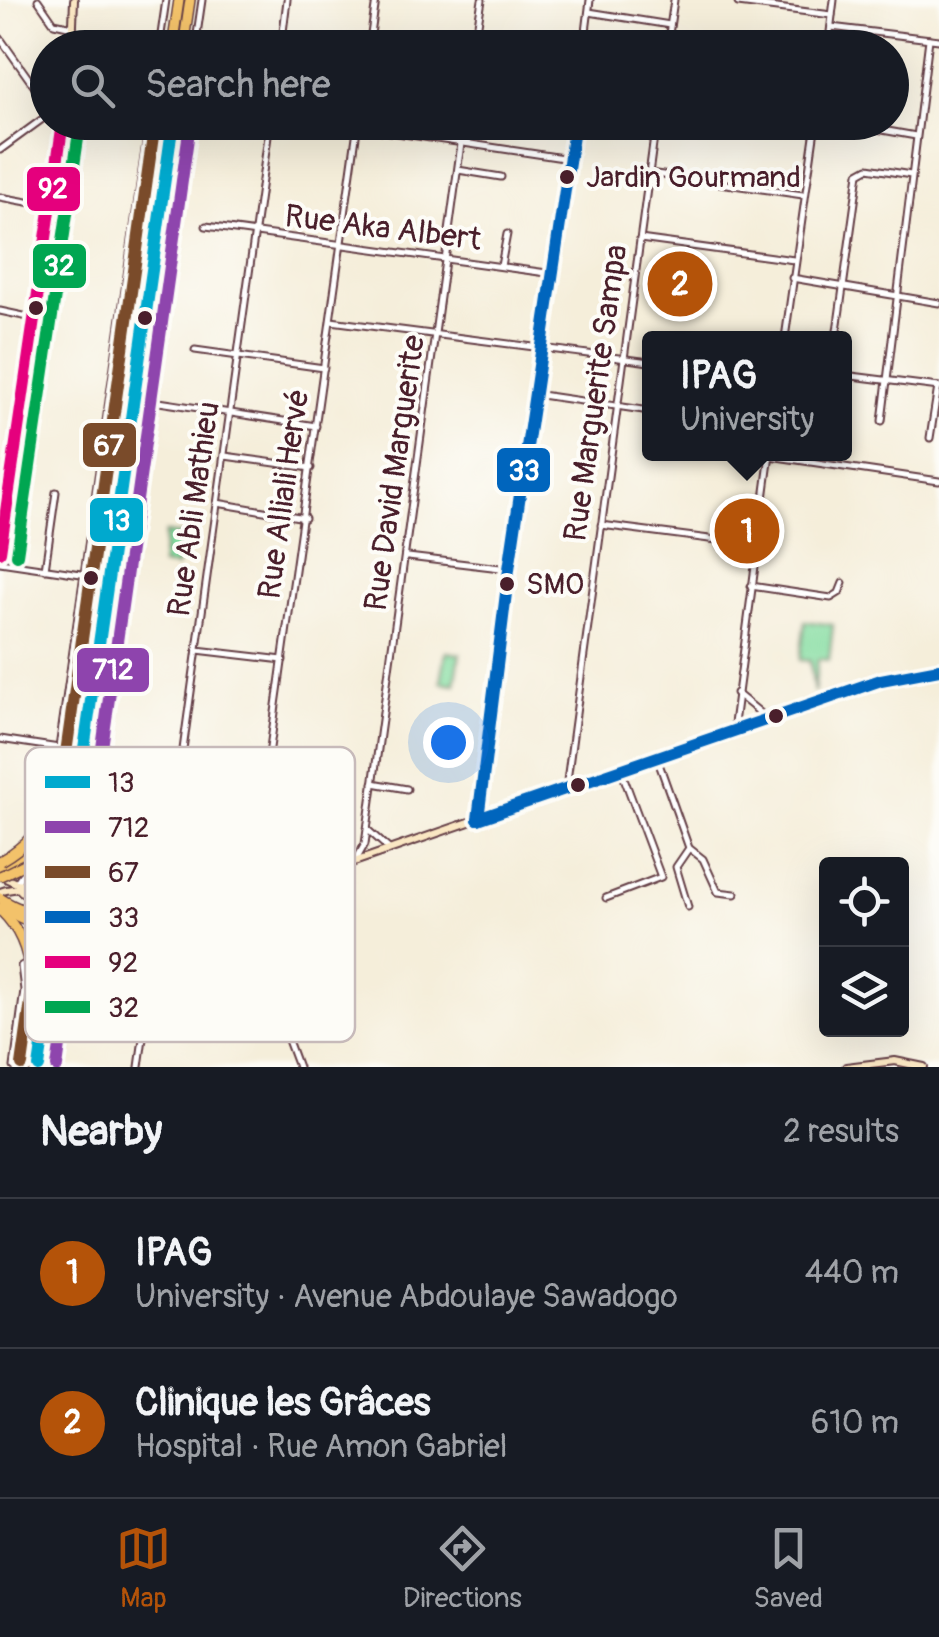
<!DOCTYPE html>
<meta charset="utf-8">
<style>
body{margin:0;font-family:Pangolin,sans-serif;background:#242831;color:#f1f3f6}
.controls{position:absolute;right:30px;bottom:30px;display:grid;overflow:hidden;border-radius:10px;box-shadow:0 10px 40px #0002}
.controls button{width:90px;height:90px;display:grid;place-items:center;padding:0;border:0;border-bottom:2px solid #363941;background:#171b24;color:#f1f3f6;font:50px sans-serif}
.you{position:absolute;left:448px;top:742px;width:35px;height:35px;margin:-25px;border:8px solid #fff;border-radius:50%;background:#1a73e8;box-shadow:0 0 0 15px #1a73e833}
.badge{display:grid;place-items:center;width:65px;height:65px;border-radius:50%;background:#b45309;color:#fff;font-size:32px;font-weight:700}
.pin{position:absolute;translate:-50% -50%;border:5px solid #fff;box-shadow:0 2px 10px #0006}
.popup{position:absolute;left:642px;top:331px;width:210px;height:130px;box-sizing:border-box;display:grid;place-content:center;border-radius:10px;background:#171b24;filter:drop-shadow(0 2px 8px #0005);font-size:32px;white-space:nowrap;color:#9ea1a6}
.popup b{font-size:38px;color:#f1f3f6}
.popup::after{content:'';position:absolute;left:50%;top:100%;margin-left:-20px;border:20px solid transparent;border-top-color:#171b24}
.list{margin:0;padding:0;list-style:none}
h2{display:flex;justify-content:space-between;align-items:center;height:130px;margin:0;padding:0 40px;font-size:42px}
h2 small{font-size:32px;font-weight:400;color:#9ea1a6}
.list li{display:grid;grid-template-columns:65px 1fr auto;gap:30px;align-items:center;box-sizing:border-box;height:150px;padding:0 40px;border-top:2px solid #363941}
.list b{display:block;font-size:38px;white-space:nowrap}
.list p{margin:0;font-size:32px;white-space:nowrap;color:#9ea1a6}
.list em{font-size:32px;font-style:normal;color:#9ea1a6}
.icon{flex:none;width:55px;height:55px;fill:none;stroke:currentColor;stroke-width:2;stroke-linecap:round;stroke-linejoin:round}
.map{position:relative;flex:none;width:939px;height:1067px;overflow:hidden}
.search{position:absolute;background:#171b24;box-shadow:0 10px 40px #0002;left:30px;right:30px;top:30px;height:110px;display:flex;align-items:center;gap:25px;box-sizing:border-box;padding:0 35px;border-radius:55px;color:#9ea1a6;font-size:38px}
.sheet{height:430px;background:#171b24}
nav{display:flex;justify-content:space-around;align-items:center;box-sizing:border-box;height:140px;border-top:2px solid #363941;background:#171b24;font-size:28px;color:#9ea1a6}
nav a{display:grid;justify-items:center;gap:5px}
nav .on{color:#b45309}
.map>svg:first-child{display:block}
</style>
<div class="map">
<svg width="939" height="1067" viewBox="0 0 939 1067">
<rect width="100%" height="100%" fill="#fdfcf7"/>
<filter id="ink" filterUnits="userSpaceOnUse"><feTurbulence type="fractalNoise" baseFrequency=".01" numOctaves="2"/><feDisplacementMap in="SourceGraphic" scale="20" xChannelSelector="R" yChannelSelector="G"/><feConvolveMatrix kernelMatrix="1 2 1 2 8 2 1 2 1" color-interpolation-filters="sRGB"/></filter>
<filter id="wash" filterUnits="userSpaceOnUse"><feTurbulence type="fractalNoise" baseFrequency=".0048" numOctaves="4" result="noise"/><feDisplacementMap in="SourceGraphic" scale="40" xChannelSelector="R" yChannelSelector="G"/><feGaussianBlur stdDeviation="2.25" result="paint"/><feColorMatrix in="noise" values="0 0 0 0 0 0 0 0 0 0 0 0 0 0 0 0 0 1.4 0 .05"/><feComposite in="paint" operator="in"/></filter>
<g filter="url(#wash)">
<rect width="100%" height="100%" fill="#f5eeda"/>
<g fill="#85dda1" stroke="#687e66" stroke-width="2.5">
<polygon points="165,533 180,535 176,567 161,565"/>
<polygon points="805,621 833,625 829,660 818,659 814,692 810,661 800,660"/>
<polygon points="446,652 460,654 455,684 441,682"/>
<polygon points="118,910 155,915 141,1024 104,1019"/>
</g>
</g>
<g filter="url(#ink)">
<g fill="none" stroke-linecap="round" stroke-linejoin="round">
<defs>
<g id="street">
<polyline points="38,0 54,23 73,27"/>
<polyline points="738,3 832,15"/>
<polyline points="589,12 670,25"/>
<polyline points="831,27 939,40"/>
<polyline points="0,38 48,106"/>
<polyline points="159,48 166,0"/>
<polyline points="195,48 202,0"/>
<polyline points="281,48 287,0"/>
<polyline points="369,48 376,0"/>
<polyline points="474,48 482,0"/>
<polyline points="584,48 590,0"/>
<polyline points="667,48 674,0"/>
<polyline points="828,48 834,0"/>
<polyline points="739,122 815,131"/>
<polyline points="357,127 570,159"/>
<polyline points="871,128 916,136"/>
<polyline points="0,150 48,115"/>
<polyline points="458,170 501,177"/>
<polyline points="649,173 803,195"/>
<polyline points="0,197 49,206"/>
<polyline points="206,226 554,274"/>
<polyline points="640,239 794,260"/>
<polyline points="501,266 507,234"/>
<polyline points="792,278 939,303"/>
<polyline points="0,311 33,318"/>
<polyline points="331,321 650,362"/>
<polyline points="785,338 816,122"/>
<polyline points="836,338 859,173 868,168 911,175"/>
<polyline points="195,350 324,368"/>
<polyline points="844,375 939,387"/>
<polyline points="534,394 650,411"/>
<polyline points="146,400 316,426"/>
<polyline points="882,421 929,39"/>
<polyline points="930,438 938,387"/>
<polyline points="225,456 311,468"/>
<polyline points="770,456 939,481"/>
<polyline points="217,503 305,518"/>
<polyline points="601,525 756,545"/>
<polyline points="408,557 509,569"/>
<polyline points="0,562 108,578"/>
<polyline points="45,569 56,492"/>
<polyline points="751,586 831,598 839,593 843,583"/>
<polyline points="197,650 283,660"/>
<polyline points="736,693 768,719"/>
<polyline points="733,731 770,454"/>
<polyline points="0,739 59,748"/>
<polyline points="657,758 689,848 703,859 718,892 735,894"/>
<polyline points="373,783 407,789"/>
<polyline points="566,788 656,122"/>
<polyline points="478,819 509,569 575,122"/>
<polyline points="96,823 91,785 184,122"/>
<polyline points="34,828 50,795 59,748 149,122"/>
<polyline points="368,830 389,849"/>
<polyline points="356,860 365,844 464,122"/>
<polyline points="311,877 350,998"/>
<polyline points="16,883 29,864"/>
<polyline points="245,894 252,876 358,122"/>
<polyline points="606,898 661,877 621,770"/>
<polyline points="688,907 676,867 689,848"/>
<polyline points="239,909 298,1067"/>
<polyline points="14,1067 24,990 21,966 36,957 39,920"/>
<polyline points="51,1067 63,995 108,913"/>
<polyline points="139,1067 270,122"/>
</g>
<g id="secondary">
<polyline points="72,48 74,0"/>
<polyline points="0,552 63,122"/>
<polyline points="1,876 16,883 141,899"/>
<polyline points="21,891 40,907"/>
<path d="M0,892C30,881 98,896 129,904"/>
<polyline points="281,892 310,878"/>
<polyline points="153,900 212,902 311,877 826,698 903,674 939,669"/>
<polyline points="146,909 211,914 256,903"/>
<polyline points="846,1067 895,1061 924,1067"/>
</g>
<g id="highway">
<polyline points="172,48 179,0"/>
<polyline points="183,48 190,0"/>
<polyline points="94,724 99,668"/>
<polyline points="75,868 82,835 96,823"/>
<polyline points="0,869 27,855"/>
<polyline points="34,890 49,911"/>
<polyline points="124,890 157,900"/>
<polyline points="227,907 281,892"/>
<polyline points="47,1043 62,974 85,934"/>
<polyline points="29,1067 161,122"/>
<polyline points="39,1067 173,122"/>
</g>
</defs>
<use href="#street" stroke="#643e45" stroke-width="9"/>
<use href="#secondary" stroke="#643e45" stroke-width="10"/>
<use href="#highway" stroke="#643e45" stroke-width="12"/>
<use href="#street" stroke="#fff" stroke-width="5"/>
<use href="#secondary" stroke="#fae7c3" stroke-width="6"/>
<use href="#highway" stroke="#f3c26a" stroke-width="9"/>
<defs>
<g id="highway-bridge">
<polyline points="27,855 64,853 124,890"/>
<path d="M0,861C71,821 64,754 76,681"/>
<path d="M0,876C15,870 29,859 45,859C88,857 101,900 85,934"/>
<path d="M0,898C33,920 94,931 94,871C94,850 85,830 84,809C82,781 90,752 94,724"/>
<path d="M3,906C45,943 84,909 131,906C163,904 195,910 227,907"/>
<path d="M2,912C45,954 28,1014 21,1067"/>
</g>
</defs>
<use href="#highway-bridge" stroke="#643e45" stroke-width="12" stroke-linecap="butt"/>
<use href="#highway-bridge" stroke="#f3c26a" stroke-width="9"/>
<defs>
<polyline id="bus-1" points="39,1067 173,122"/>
<polyline id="bus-2" points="57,1067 190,124"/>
<polyline id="bus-3" points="22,1065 155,122"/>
<g id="bus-4">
<polyline points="478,819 509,569 575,122"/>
<polyline points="478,819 881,680 939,669"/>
</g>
<polyline id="bus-5" points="0,552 63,122"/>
<polyline id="bus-6" points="17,555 80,125"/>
</defs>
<use href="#bus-1" stroke="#fdfcf7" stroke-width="20"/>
<use href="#bus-2" stroke="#fdfcf7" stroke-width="20"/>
<use href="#bus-3" stroke="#fdfcf7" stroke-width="20"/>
<use href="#bus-4" stroke="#fdfcf7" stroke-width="20"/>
<use href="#bus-5" stroke="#fdfcf7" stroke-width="20"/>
<use href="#bus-6" stroke="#fdfcf7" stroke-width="20"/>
<use href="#bus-1" stroke="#00a9ce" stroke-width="12"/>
<use href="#bus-2" stroke="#8e44ad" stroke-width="12"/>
<use href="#bus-3" stroke="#7a4b2a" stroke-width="12"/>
<use href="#bus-4" stroke="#0065bd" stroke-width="12"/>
<use href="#bus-5" stroke="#e5007d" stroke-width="12"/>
<use href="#bus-6" stroke="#00a651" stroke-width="12"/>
</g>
</g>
<g fill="#4a1f2b" stroke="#fdfcf7" stroke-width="4">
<circle cx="567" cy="177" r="9"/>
<circle cx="36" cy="308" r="9"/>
<circle cx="145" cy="318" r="9"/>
<circle cx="91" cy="578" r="9"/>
<circle cx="507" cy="584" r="9"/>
<circle cx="776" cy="716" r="9"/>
<circle cx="578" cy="785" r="9"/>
</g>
<g text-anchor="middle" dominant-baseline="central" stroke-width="8" stroke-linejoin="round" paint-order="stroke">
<g font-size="30" fill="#4a1f2b" stroke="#fdfcf7" text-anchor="start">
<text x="586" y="177">Jardin Gourmand</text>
<text x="526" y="584">SMO</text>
</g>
<g font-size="32" fill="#4a1f2b" stroke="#fdfcf7">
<text transform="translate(383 228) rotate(7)">Rue Aka Albert</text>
<text transform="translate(596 393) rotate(-82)">Rue Marguerite Sampa</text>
<text transform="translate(395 473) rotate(-82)">Rue David Marguerite</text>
<text transform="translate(284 494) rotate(-82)">Rue Alliali Hervé</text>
<text transform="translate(194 509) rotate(-82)">Rue Abli Mathieu</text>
</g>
</g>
<rect x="25" y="747" width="330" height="295" rx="15" fill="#fdfcf7" stroke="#c7baba" stroke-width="2.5"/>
<rect x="45" y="776" width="45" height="12" fill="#00a9ce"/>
<rect x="45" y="821" width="45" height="12" fill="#8e44ad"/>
<rect x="45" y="866" width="45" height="12" fill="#7a4b2a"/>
<rect x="45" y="911" width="45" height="12" fill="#0065bd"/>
<rect x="45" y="956" width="45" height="12" fill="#e5007d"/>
<rect x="45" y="1001" width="45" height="12" fill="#00a651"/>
<g font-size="28" fill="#4a1f2b">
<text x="108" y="792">13</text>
<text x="108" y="837">712</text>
<text x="108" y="882">67</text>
<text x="108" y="927">33</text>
<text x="108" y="972">92</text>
<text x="108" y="1017">32</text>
</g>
<g stroke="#fdfcf7" stroke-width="4">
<rect x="25" y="165" width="57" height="48" rx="10" fill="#e5007d"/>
<rect x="31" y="242" width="57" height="48" rx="10" fill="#00a651"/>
<rect x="81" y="421" width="57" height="48" rx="10" fill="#7a4b2a"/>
<rect x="495" y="446" width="57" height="48" rx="10" fill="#0065bd"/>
<rect x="88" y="496" width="57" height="48" rx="10" fill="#00a9ce"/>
<rect x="75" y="646" width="76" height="48" rx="10" fill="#8e44ad"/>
</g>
<g font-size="28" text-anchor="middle" font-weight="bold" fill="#fff">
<text x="53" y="198">92</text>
<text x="59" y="275">32</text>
<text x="109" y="455">67</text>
<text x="524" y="480">33</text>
<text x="117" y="530">13</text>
<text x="113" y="679">712</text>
</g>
</svg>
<div class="controls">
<button><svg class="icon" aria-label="locate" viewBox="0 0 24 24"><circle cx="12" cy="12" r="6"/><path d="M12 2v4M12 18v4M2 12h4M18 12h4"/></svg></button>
<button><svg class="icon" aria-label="layers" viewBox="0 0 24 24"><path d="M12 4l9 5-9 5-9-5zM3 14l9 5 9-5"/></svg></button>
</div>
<div class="you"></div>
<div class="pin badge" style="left:747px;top:531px">1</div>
<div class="popup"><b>IPAG</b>University</div>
<div class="pin badge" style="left:680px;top:284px">2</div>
<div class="search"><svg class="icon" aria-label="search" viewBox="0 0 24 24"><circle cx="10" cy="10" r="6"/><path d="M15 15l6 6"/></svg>Search here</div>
</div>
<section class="sheet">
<h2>Nearby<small>2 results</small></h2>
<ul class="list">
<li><span class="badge">1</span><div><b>IPAG</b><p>University · Avenue Abdoulaye Sawadogo</p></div><em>440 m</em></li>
<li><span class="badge">2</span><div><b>Clinique les Grâces</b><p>Hospital · Rue Amon Gabriel</p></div><em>610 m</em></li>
</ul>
</section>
<nav>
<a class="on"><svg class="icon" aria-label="map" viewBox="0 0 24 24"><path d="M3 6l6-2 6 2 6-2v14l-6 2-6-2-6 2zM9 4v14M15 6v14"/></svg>Map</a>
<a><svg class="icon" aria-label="directions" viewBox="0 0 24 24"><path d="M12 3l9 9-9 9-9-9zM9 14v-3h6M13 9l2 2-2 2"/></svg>Directions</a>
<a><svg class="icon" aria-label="saved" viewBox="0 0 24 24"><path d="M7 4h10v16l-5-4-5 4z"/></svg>Saved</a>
</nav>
